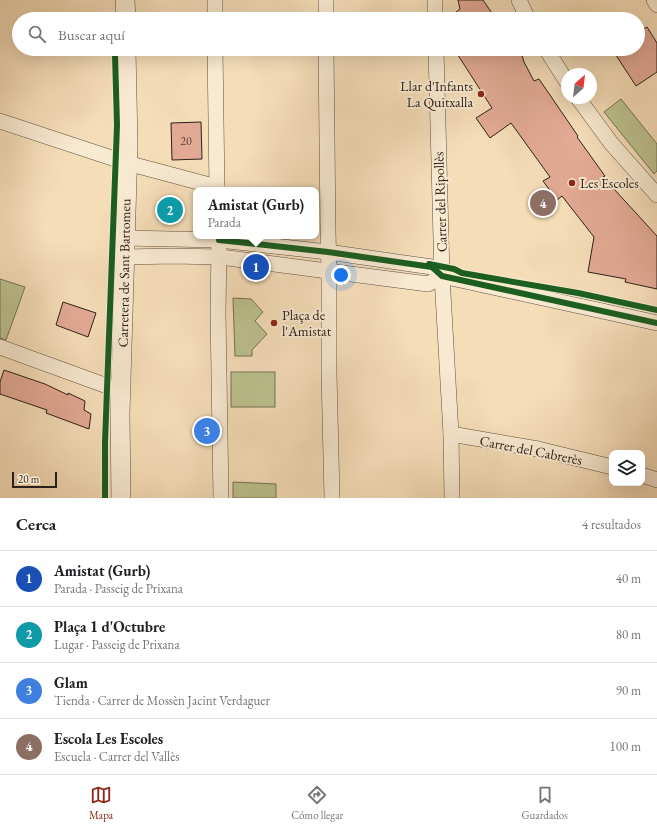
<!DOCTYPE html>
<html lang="es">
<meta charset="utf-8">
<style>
body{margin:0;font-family:"EB Garamond",serif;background:#f6f6f6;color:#202124}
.controls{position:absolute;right:12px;bottom:12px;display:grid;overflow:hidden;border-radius:8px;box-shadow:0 4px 16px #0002}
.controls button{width:36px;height:36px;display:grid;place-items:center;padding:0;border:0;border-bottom:1px solid #e0e0e0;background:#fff;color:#202124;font:20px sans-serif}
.compass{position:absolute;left:561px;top:68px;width:36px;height:36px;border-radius:50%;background:#fff;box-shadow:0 4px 16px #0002;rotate:28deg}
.scale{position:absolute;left:12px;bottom:10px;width:45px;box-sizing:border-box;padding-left:4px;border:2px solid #2c211a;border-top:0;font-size:11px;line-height:14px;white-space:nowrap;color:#2c211a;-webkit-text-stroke:3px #f8e9d1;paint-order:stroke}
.you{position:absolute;left:341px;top:275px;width:14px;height:14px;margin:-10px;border:3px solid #fff;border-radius:50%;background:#1a73e8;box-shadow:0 0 0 6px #1a73e833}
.badge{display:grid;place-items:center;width:26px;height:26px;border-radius:50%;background:#8f2418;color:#fff;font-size:13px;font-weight:700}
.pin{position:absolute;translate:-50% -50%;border:2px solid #fff;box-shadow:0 1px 4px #0006}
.popup{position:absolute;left:193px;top:187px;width:126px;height:52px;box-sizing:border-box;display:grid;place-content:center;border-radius:8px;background:#fff;filter:drop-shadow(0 1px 3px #0005);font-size:13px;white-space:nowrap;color:#757577}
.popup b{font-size:15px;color:#202124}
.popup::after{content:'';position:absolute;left:50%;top:100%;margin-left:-8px;border:8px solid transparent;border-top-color:#fff}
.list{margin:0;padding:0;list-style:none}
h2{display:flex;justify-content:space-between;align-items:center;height:52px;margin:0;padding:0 16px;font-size:17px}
h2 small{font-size:13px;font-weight:400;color:#757577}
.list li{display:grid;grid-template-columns:26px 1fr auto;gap:12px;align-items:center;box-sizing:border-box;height:56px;padding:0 16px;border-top:1px solid #e0e0e0}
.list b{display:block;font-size:15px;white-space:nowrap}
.list p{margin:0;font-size:13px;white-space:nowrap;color:#757577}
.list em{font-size:13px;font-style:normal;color:#757577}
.icon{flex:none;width:22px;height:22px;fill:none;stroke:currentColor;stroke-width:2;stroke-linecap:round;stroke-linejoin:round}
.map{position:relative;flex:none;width:657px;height:498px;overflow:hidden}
.search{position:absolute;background:#fff;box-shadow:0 4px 16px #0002;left:12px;right:12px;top:12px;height:44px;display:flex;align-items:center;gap:10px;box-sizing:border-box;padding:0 14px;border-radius:22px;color:#757577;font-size:15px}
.sheet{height:276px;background:#fff}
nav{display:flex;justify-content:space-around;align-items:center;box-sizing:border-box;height:56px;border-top:1px solid #e0e0e0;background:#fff;font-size:11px;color:#757577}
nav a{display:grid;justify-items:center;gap:2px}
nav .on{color:#8f2418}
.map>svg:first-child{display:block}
</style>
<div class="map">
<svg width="657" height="498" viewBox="0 0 657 498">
<rect width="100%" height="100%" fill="#f5ddb8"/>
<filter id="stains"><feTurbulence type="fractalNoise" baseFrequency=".005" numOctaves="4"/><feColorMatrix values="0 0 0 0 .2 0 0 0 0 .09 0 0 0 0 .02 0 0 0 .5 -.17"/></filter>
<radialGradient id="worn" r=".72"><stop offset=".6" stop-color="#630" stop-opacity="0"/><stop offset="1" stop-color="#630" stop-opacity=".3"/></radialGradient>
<g fill="#bcc18e" stroke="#747154">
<polygon points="621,99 657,144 657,171 654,174 604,112"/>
<polygon points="0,279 25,287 6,340 0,338"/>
<polygon points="233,298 251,299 263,312 255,321 267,334 252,350 252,356 235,356"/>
<rect x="231" y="372" width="44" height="35"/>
<polygon points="233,482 276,484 276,498 233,498"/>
</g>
<g fill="#e2a994" stroke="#2c211a">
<polygon points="458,0 483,0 496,19 447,19 460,9"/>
<polygon points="647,27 657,43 657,72 636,86 612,49 638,49 638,32"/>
<polygon points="454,49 520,49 524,62 534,81 539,79 578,136 577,137 605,176 603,177 657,236 657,289 625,282 626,279 588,272 594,237 562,196 557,200 543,181 550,177 511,123 490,138 476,118 492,108"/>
<polygon points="201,122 202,159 172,160 171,123"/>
<polygon points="63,302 96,313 88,337 56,325"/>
<polygon points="4,370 45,384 68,395 68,393 85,401 84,410 91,414 89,429 46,413 47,410 0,394 0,382"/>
</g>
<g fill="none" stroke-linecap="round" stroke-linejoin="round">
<defs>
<g id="minor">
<polyline points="215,0 215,19"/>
<polyline points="326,0 326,19"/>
<polyline points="435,0 435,19"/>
<polyline points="519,0 528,19"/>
<polyline points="654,0 657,5"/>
<polyline points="215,49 217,190"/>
<polyline points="326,49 328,231 329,271 329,373 332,498"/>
<polyline points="436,49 442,276 451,434 452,498"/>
<polyline points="546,49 567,82"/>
<polyline points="578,98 611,143 657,195"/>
<polyline points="0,121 127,163 217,187"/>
<polyline points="125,238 219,240 328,252 432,267 442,276 657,323"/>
<polyline points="219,247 218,313 221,498"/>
<polyline points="124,257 173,256 220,257 428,284 442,276"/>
<polyline points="0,347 107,386 121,389"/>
<polyline points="451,434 538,449 612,467"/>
<polyline points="642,475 657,480"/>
</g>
<g id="tertiary">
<polyline points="125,0 126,19"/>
<polyline points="121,498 120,414 128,145 126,49"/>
</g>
</defs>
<use href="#minor" stroke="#5e5042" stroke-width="16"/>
<use href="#tertiary" stroke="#5e5042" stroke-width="20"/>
<use href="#minor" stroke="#f8e9d1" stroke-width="15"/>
<use href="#tertiary" stroke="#f8e9d1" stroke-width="19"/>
<defs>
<g id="cycleway">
<polyline points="219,240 328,252 432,267 442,276 657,323"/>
<polyline points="429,264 454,269 462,273 578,293 657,310"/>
<polyline points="105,498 105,442 117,125 115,55 114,49"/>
</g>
</defs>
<use href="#cycleway" stroke="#f8e9d1" stroke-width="8"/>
<use href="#cycleway" stroke="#1b5e20" stroke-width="6"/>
</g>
<g fill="#8f2418" stroke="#f8e9d1" stroke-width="1.5">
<circle cx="481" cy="94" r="4"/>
<circle cx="572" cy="183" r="4"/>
<circle cx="274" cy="323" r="4"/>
</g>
<g text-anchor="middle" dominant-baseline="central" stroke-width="4" stroke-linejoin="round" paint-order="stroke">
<g font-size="12" fill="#5a4338">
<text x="186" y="141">20</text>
</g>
<g font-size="14" fill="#2c211a" stroke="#f8e9d1" text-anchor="start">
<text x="473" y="86" text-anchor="end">Llar d'Infants<tspan x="473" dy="16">La Quitxalla</tspan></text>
<text x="580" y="183">Les Escoles</text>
<text x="282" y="315">Plaça de<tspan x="282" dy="16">l'Amistat</tspan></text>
</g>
<g font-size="14" fill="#2c211a" stroke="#f8e9d1">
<text transform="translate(440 202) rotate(-92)">Carrer del Ripollès</text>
<text transform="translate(124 273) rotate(-89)">Carretera de Sant Bartomeu</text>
<text transform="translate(531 450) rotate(11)">Carrer del Cabrerès</text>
</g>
</g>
<rect width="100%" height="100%" filter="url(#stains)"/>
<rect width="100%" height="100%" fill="url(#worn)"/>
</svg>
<div class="controls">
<button><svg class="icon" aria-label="layers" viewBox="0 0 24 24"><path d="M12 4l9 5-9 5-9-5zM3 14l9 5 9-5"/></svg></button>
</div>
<svg class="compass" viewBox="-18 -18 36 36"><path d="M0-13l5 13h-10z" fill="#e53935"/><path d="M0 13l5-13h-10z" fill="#757577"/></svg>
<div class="scale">20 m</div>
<div class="you"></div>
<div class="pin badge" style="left:256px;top:267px;background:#1a4fb4">1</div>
<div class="popup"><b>Amistat (Gurb)</b>Parada</div>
<div class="pin badge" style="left:170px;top:210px;background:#0f9aa8">2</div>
<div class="pin badge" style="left:207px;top:431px;background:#3f7fe0">3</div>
<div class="pin badge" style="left:543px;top:203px;background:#8d6e63">4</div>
<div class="search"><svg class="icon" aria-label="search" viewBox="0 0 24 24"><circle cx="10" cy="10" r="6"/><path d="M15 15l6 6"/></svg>Buscar aquí</div>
</div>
<section class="sheet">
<h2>Cerca<small>4 resultados</small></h2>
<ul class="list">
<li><span class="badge" style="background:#1a4fb4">1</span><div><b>Amistat (Gurb)</b><p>Parada · Passeig de Prixana</p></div><em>40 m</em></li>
<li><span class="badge" style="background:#0f9aa8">2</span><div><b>Plaça 1 d'Octubre</b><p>Lugar · Passeig de Prixana</p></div><em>80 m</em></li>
<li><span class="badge" style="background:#3f7fe0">3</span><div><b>Glam</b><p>Tienda · Carrer de Mossèn Jacint Verdaguer</p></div><em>90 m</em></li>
<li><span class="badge" style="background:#8d6e63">4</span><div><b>Escola Les Escoles</b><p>Escuela · Carrer del Vallès</p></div><em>100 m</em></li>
</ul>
</section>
<nav>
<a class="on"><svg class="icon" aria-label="map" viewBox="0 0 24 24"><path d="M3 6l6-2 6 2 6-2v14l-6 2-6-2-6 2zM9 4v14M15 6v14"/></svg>Mapa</a>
<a><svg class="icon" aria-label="directions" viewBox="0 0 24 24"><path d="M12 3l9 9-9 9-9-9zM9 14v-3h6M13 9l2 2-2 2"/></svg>Cómo llegar</a>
<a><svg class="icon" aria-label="saved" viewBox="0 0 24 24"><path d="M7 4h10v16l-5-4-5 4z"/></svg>Guardados</a>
</nav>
